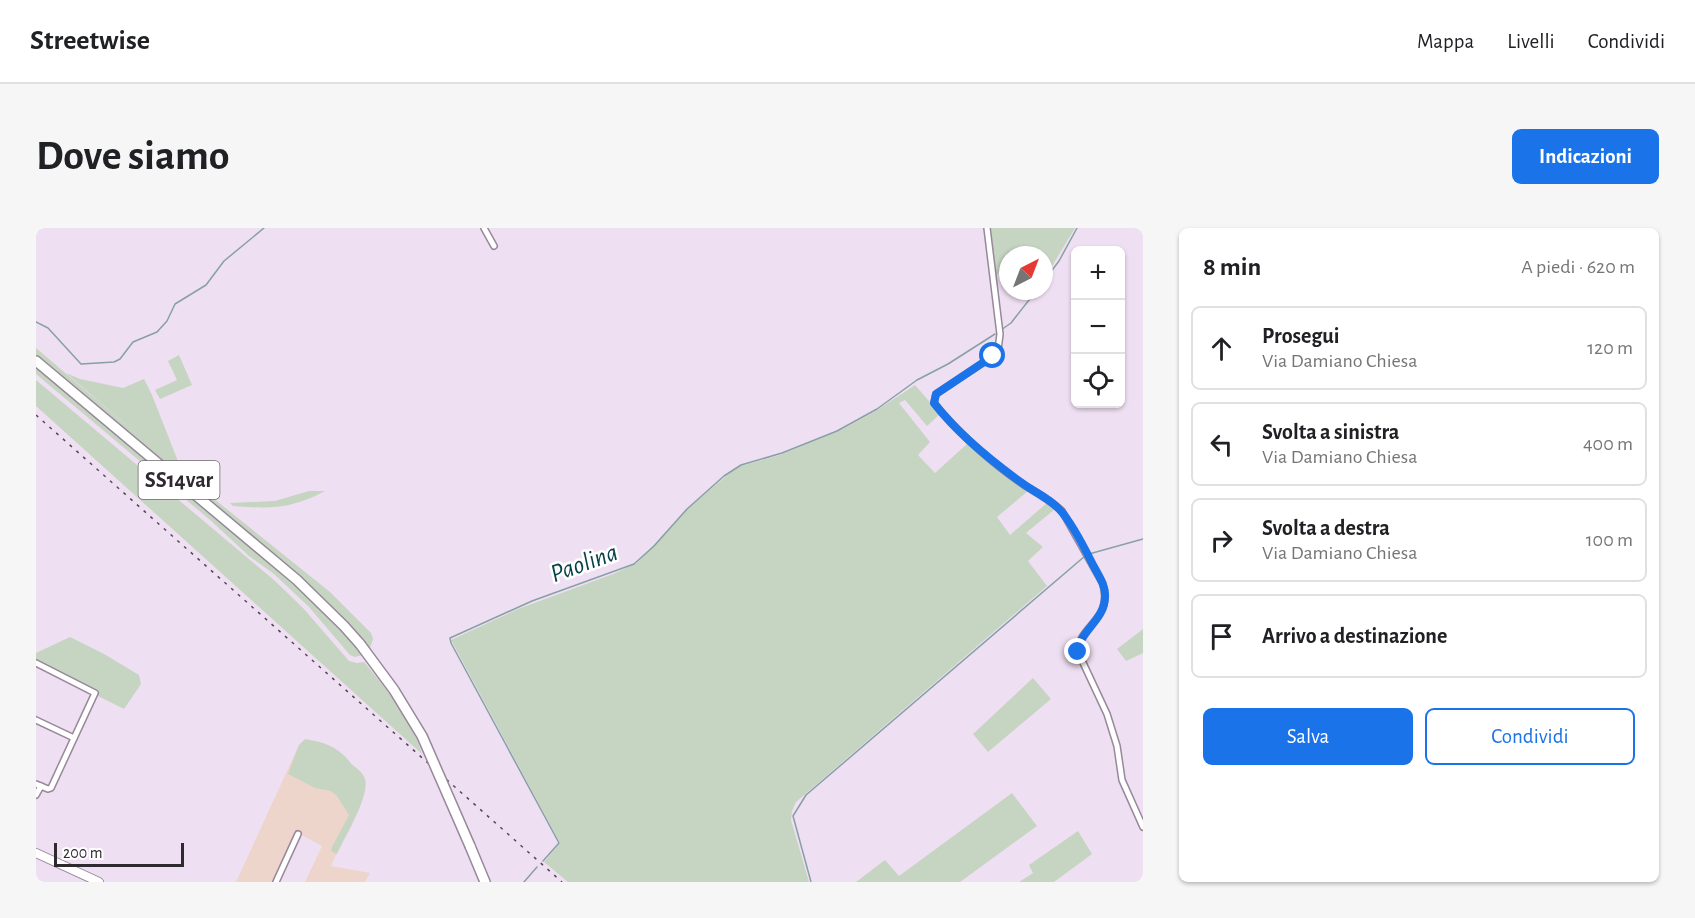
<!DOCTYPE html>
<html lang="it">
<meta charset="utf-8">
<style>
body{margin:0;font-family:"Alegreya Sans",sans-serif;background:#f6f6f6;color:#202124}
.controls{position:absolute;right:18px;top:18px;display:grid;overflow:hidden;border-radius:9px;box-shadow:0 2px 4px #0004}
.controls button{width:54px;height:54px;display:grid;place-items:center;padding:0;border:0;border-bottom:2px solid #e0e0e0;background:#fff;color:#202124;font:30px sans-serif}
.compass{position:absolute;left:963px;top:18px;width:54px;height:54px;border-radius:50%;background:#fff;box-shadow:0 2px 4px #0004;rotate:42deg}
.scale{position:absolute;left:18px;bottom:15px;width:130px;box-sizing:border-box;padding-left:6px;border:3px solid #2f2930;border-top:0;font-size:16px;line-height:21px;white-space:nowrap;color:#2f2930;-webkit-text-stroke:4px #fff;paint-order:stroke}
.stop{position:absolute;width:18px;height:18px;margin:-14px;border:4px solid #1a73e8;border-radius:50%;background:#fff}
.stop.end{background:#1a73e8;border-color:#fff;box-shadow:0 2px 6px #0008}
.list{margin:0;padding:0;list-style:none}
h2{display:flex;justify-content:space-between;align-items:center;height:78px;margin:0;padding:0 24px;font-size:26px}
h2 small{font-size:20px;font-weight:400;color:#757577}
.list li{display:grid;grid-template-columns:39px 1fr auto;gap:18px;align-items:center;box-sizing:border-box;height:84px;margin:0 12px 12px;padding:0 12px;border:2px solid #e0e0e0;border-radius:9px}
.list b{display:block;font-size:22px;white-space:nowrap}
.list p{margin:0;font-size:20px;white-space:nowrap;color:#757577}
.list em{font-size:20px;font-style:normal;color:#757577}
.actions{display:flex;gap:12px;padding:18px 24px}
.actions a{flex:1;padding:14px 0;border:2px solid #1a73e8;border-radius:9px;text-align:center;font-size:21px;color:#1a73e8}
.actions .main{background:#1a73e8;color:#fff}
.icon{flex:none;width:33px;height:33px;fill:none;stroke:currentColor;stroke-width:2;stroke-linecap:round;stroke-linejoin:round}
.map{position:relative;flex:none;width:1107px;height:654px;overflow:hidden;border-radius:9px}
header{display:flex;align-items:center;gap:36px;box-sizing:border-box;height:84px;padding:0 30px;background:#fff;border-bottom:2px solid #e0e0e0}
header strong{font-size:28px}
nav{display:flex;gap:33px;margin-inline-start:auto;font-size:21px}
.intro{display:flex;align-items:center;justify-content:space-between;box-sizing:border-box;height:144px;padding:0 36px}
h1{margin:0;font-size:42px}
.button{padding:15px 27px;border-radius:9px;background:#1a73e8;color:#fff;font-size:21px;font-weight:700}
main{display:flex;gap:36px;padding:0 36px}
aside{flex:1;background:#fff;border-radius:9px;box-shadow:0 2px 4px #0004}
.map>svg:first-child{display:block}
</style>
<header>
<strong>Streetwise</strong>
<nav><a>Mappa</a><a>Livelli</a><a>Condividi</a></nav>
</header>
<div class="intro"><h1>Dove siamo</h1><a class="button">Indicazioni</a></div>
<main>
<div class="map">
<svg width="1107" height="654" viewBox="0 0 1107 654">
<rect width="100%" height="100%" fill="#efdff2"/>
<polygon fill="#edd5cb" points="263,517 329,561 295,638 334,645 329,654 269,654 286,618 260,604 238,654 200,654"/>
<g fill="#c6d5c1">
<polygon points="954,0 1039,0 1013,43 1008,43 1008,27 972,27 972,45 960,46"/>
<polygon points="0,120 112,216 30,145 44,151 87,160 108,151 116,167 147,246 294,364 335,405 337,411 334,420 287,370 224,313 211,306 0,128"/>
<polygon points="143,127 156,157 124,171 119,162 141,152 132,133"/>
<path d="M0,136L208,311C217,323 228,330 240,339C269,361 309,395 326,427L319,429L314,427L273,379L238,346L213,328L173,291L0,146Z"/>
<path d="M0,152L239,353L267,380L313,433L321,435L328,434C350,461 376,491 386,526L0,178Z"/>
<polygon points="879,157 904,186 891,198 869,172 863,175 894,214 882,227 899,245 932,215 992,263 961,289 974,307 1012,274 1019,281 990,305 1007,319 992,333 1011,358 760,574 756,583 755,592 773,654 532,654 508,634 524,615 415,412 482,381 577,346 601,335 650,282 695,244 705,238 744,227 807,201 838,184"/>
<path d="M273,263H289C255,281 235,281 197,278L194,275L239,273Z"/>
<polygon points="1107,401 1107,425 1090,433 1081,421"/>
<polygon points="34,409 68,426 103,447 105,456 88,481 62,468 61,462 0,433 0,425"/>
<polygon points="997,450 1015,471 952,524 937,506"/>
<path d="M269,511C287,514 301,518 313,533C318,540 326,542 329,551C334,568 309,609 301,626L295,623L296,619L313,587L301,568L295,563L279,560L252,546L263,517Z"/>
<polygon points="976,565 1001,598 924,654 820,654 849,632 863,648"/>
<polygon points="1042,603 1056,626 1018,654 983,654 997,645 993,637"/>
</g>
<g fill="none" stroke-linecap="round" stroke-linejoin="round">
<g stroke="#86a0a6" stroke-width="1.5">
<polyline points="1008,53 1023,33 1041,0"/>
<polyline points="0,94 12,100 45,136 78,134 84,131 97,114 121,104 131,93 139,76 170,57 188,33 228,0"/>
<polyline points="965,102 975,95 1000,63"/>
<polyline points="1053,326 1107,311"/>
<polyline points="507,633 523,615 415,415 414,410 496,373 598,336 618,318 651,281 688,248 705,237 746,225 801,203 841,181 881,152 912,136 959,106"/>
<polyline points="488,654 501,639"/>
<polyline points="775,654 757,588 770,567 1049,328"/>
</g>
<defs>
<g id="street">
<polyline points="448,0 458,18"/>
<path d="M951,0L964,106L962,122L957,128L900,166L898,175C921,204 957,236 988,257C1001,265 1014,272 1026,283L1067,356C1077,393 1042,397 1042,424L1071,486L1081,518L1086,552L1107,599"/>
<polyline points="0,435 59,465 15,560 12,561 0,556"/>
<polyline points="0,492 38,510"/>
<polyline points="0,567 5,558"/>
<polyline points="240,654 262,606"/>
</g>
<polyline id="secondary" points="0,625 63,654"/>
<g id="highway">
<polyline points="0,133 261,352 308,398 324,416"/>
<polyline points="434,618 449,654"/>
</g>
</defs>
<use href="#street" stroke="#97889a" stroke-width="8"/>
<use href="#secondary" stroke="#97889a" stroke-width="10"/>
<use href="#highway" stroke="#97889a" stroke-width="12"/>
<use href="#street" stroke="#fff" stroke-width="5"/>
<use href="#secondary" stroke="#fff" stroke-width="8"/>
<use href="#highway" stroke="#fff" stroke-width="9"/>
<polyline stroke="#514952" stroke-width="1.5" stroke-dasharray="3 6" stroke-linecap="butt" points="0,187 526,654"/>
<defs>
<polyline id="highway-bridge" points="324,416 358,462 386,508 434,618"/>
</defs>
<use href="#highway-bridge" stroke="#97889a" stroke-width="12" stroke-linecap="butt"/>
<use href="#highway-bridge" stroke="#fff" stroke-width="9"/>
</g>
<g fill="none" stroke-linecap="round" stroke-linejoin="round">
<path stroke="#1a73e8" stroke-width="8" d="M957,128L900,166L898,175C922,206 954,232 986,255C998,264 1012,269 1023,281C1035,293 1048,319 1056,335C1061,345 1070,357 1069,369C1069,392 1043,403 1042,424"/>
</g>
<g text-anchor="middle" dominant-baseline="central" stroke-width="5" stroke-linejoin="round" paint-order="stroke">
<rect fill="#fff" stroke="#6d696e" stroke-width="1.5" x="102.5" y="233" width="81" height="38" rx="4.5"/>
<g font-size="22" font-weight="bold" fill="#2f2930">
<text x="143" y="252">SS14var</text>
</g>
<g font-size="26" font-style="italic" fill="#06424a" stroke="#fff">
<text transform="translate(548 335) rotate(-20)">Paolina</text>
</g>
</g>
</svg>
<div class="controls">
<button>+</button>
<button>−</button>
<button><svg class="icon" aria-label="locate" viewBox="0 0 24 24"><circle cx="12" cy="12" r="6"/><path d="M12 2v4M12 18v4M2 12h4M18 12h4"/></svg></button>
</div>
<svg class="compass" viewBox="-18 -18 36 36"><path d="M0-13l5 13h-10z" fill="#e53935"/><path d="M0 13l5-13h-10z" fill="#757577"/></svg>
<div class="scale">200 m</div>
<div class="stop" style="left:957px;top:128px"></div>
<div class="stop end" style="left:1042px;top:424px"></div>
</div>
<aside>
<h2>8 min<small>A piedi · 620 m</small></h2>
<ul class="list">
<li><svg class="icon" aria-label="ahead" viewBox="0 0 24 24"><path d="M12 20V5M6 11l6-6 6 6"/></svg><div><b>Prosegui</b><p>Via Damiano Chiesa</p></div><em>120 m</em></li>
<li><svg class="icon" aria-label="left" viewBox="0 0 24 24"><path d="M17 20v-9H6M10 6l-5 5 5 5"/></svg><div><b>Svolta a sinistra</b><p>Via Damiano Chiesa</p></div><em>400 m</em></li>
<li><svg class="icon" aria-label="right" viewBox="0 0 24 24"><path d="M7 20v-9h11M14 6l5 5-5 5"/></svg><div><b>Svolta a destra</b><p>Via Damiano Chiesa</p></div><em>100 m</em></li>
<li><svg class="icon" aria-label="arrive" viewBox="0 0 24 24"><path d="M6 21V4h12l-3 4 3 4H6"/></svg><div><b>Arrivo a destinazione</b></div></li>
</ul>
<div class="actions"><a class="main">Salva</a><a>Condividi</a></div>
</aside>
</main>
